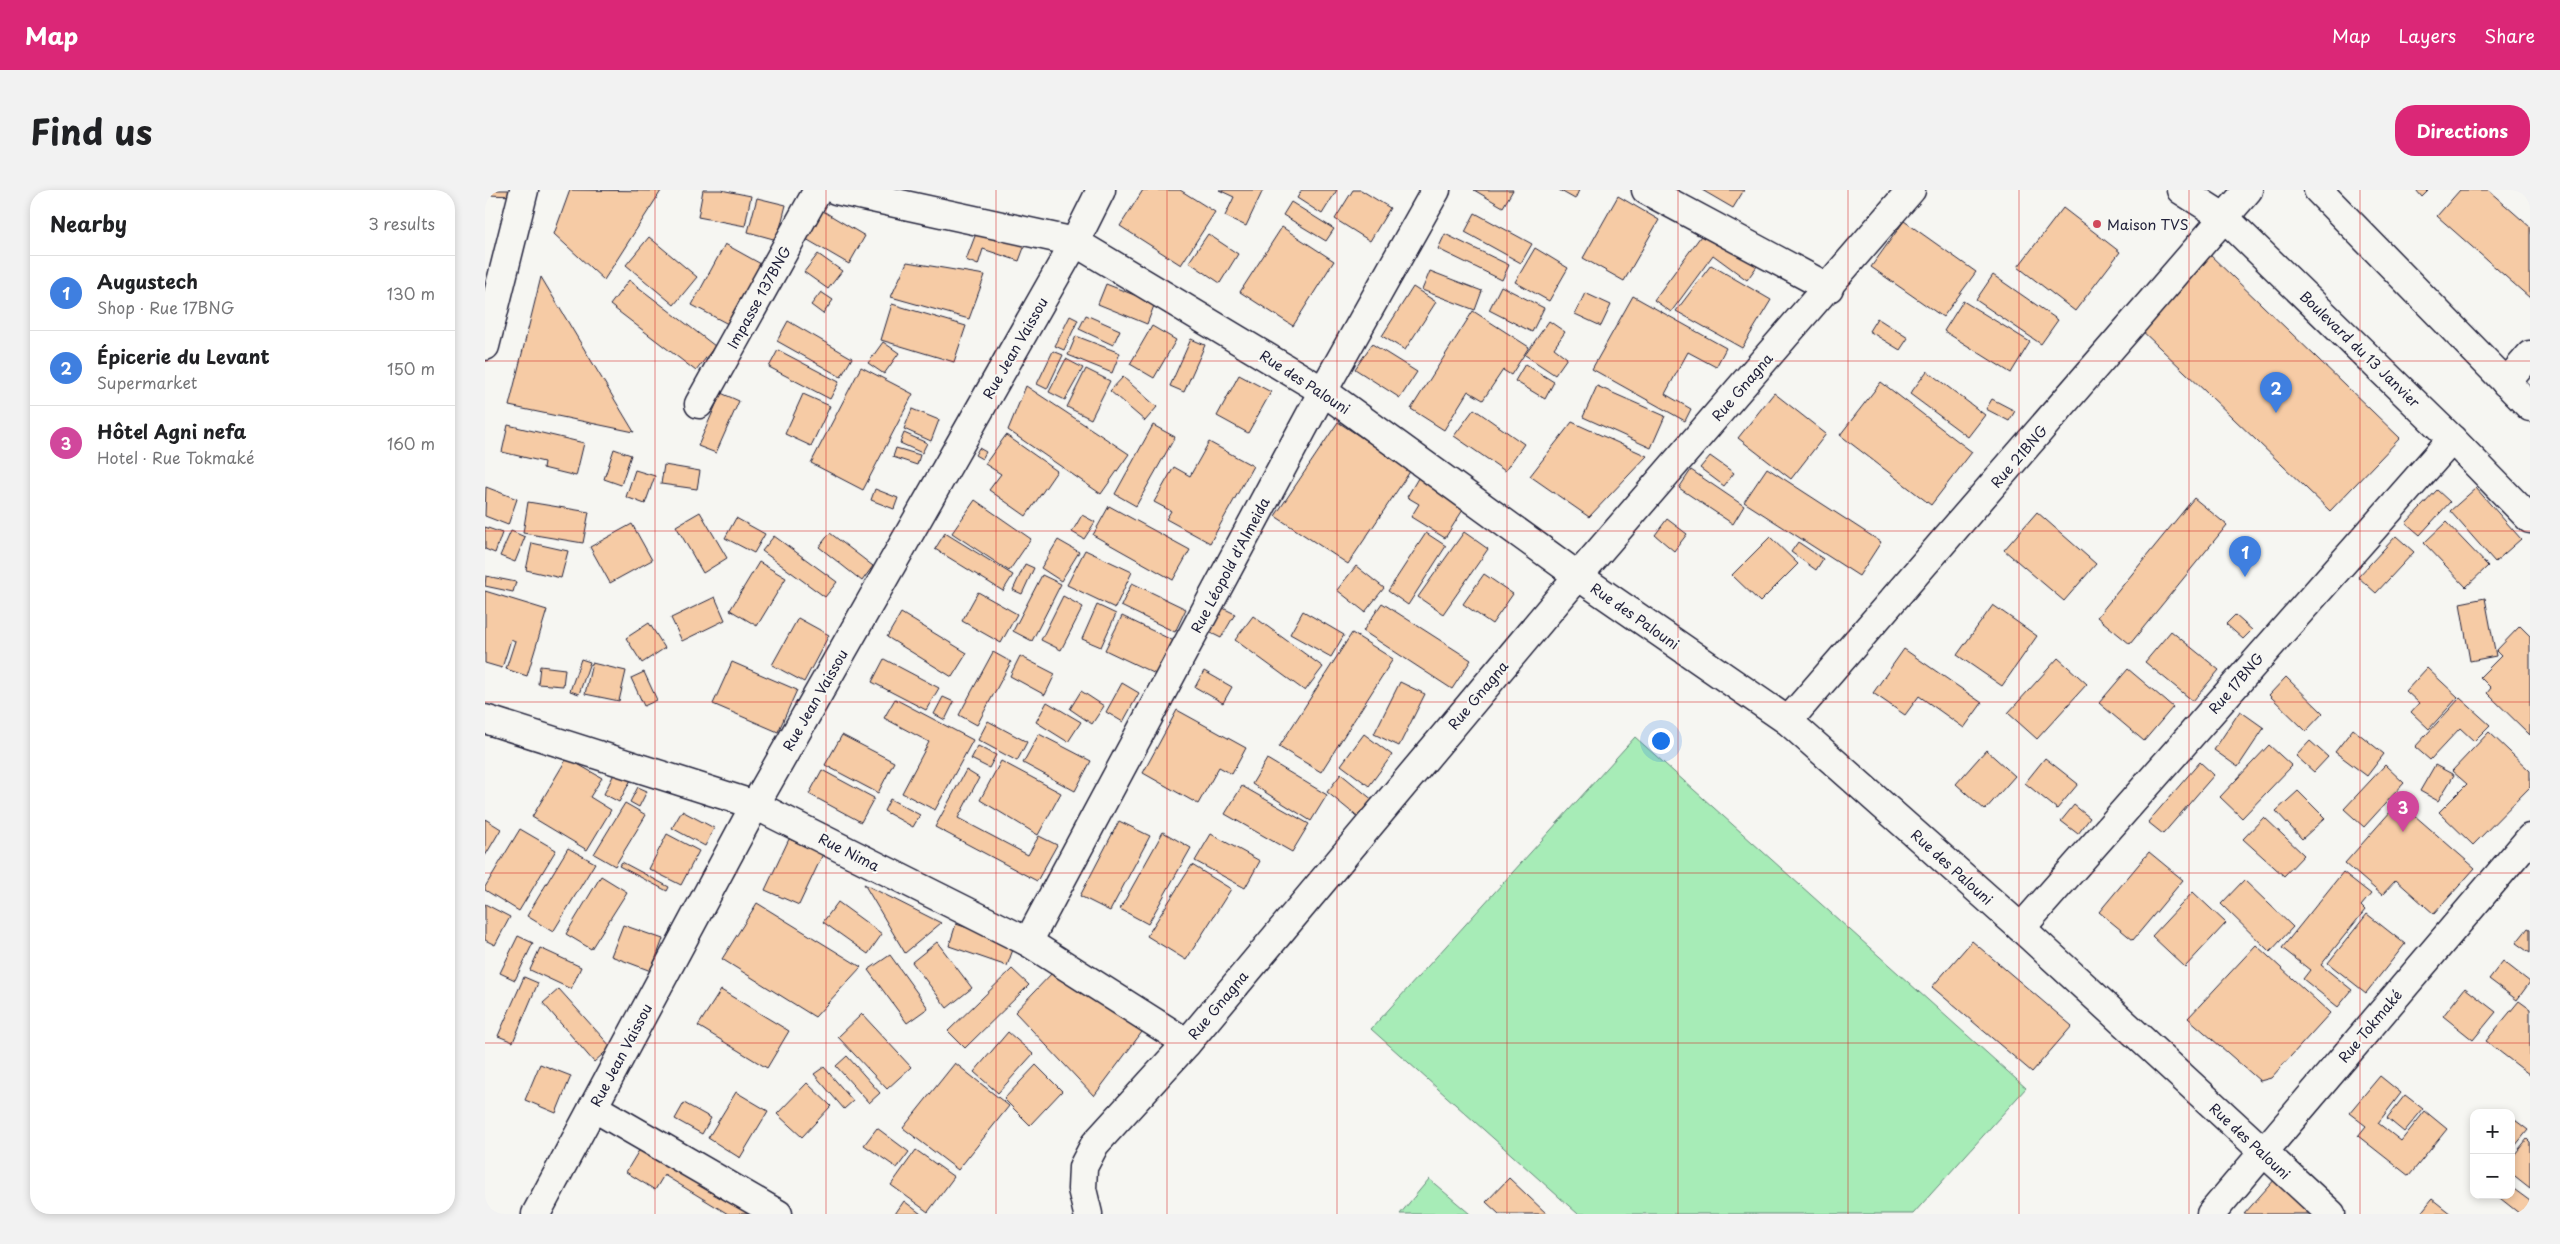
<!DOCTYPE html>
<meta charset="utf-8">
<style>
body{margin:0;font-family:"Playpen Sans",sans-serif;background:#f2f2f2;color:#202124}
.controls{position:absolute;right:15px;bottom:15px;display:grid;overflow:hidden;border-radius:10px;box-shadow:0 2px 8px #0003}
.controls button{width:45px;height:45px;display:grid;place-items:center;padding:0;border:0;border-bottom:1px solid #e0e0e0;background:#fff;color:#202124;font:25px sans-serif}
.you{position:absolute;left:1175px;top:550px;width:18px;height:18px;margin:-12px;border:4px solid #fff;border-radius:50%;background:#1a73e8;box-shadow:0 0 0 8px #1a73e833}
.badge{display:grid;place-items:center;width:32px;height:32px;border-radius:50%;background:#db2777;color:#fff;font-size:16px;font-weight:700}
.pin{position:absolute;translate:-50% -41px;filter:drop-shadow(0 1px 2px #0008)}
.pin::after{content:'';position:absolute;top:26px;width:18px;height:15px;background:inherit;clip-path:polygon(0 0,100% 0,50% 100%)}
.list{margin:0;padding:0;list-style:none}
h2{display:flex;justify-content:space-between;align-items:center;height:65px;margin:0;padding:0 20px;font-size:21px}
h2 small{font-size:16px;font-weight:400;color:#757577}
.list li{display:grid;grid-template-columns:32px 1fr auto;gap:15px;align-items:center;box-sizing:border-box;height:75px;padding:0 20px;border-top:1px solid #e0e0e0}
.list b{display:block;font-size:19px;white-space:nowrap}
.list p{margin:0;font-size:16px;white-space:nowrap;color:#757577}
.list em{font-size:16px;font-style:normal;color:#757577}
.map{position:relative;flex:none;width:2045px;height:1024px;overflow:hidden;border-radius:20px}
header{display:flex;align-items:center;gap:30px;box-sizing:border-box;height:70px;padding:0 25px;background:#db2777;color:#fff}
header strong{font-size:24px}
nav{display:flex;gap:28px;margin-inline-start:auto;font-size:18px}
.intro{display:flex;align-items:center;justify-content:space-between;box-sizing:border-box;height:120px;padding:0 30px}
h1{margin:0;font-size:35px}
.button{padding:12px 22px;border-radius:20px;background:#db2777;color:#fff;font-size:18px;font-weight:700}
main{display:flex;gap:30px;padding:0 30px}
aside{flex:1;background:#fff;border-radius:20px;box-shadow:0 2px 8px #0003}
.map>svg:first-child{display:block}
</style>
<header>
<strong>Map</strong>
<nav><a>Map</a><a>Layers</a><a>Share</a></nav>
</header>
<div class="intro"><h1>Find us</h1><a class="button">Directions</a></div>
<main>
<aside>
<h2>Nearby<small>3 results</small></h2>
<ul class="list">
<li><span class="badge" style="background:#3f7fe0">1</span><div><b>Augustech</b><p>Shop · Rue 17BNG</p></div><em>130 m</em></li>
<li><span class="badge" style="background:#3f7fe0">2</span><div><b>Épicerie du Levant</b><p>Supermarket</p></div><em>150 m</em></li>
<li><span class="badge" style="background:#d1479c">3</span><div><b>Hôtel Agni nefa</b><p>Hotel · Rue Tokmaké</p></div><em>160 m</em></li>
</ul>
</aside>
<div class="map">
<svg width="2045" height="1024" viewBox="0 0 2045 1024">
<rect width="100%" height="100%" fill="#f6f6f2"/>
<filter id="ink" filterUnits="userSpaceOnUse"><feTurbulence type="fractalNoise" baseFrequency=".02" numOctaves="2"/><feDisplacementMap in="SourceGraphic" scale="10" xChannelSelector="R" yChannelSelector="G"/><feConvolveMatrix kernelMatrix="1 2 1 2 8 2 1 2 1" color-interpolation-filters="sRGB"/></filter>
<g filter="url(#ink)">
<g fill="#a7ecb7" stroke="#648779">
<polygon points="1150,547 1541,898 1428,1024 1093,1024 886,839"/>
<polygon points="944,989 985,1024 915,1024"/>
</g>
<g fill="#f6cba5" stroke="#22223b">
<polygon points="1,0 31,0 31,6 1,5"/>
<polygon points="85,0 176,1 119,90 69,44"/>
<polygon points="218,0 236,0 266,6 260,36 213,27"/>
<polygon points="658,0 695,0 730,22 696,75 635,36"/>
<polygon points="734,0 778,0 761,36 740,26 749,7"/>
<polygon points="817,0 852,0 837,24 812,8"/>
<polygon points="868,0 876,0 905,18 885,51 850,29"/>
<polygon points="989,0 1028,0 1018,17"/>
<polygon points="1074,0 1094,0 1090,9"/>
<polygon points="1217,0 1259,0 1248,18"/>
<polygon points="1931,0 1944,0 1937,7"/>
<polygon points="1975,0 2003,0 2045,37 2045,108 1952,26"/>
<polygon points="1133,6 1174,30 1139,91 1098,68"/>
<polygon points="272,8 301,15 292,50 263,42"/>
<polygon points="806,12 849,39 841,51 798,25"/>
<polygon points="1578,18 1635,62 1590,121 1533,77"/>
<polygon points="338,21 380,46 364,74 321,49"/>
<polygon points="990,23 1047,54 1036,73 980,42"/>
<polygon points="1419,31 1491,82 1458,127 1386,77"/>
<polygon points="1224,35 1275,72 1262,90 1228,65 1186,122 1169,110"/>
<polygon points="797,37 849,71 808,136 755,102"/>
<polygon points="493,38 540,55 534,71 498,59 493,75 481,70"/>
<polygon points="723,44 753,64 735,93 704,72"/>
<polygon points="960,44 1024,75 1017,90 953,59"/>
<polygon points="164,47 212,87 189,115 141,75"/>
<polygon points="240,54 276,74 243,134 207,115"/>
<polygon points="1050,58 1083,78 1064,111 1030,92"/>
<polygon points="1722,62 1915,248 1845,321 1651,135"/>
<polygon points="333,64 357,81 343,99 319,82"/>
<polygon points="422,72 500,85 484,129 406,107"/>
<polygon points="1226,75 1286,110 1257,158 1191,121"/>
<polygon points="945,81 997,101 990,120 937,100"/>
<polygon points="1508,85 1573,130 1556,154 1491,110"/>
<polygon points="56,87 149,242 24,216"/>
<polygon points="144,90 230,156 211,181 125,115"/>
<polygon points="621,94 670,113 662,134 613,114"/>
<polygon points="1016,96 1059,118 1047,142 1004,120"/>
<polygon points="928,97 951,112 920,160 897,146"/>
<polygon points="336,102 348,110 338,124 326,115"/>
<polygon points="1100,103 1126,115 1116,136 1090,124"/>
<polygon points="1148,106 1241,158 1231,177 1203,162 1180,204 1206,219 1200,231 1107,179"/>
<polygon points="1478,111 1545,152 1526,183 1459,141"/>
<polygon points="407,114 481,136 469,172 396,150"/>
<polygon points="988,121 1044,157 1026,185 1018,180 998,210 983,201 959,240 926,219"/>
<polygon points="601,125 635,140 628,155 594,139"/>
<polygon points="585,126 593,130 579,160 570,156"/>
<polygon points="1392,128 1423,148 1415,160 1384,141"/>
<polygon points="303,131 367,168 356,187 292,151"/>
<polygon points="1064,131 1080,142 1069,158 1082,168 1070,185 1040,165"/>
<polygon points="667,136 691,150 669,188 645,174"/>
<polygon points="591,146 635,163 627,183 583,165"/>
<polygon points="706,149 720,155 699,202 685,196"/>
<polygon points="398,152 414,163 399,184 383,173"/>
<polygon points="887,154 932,182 915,208 870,179"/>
<polygon points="293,160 354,192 345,209 284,177"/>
<polygon points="568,161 578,165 562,199 552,194"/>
<polygon points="581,169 598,178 580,210 564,202"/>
<polygon points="1040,174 1069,192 1060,209 1030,191"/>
<polygon points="376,177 428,204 378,300 326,273"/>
<polygon points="601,179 625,191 606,229 582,217"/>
<polygon points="1442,181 1500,225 1483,247 1425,204"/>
<polygon points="754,185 786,202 763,243 732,226"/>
<polygon points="638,187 672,217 660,231 625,201"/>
<polygon points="1396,192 1487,262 1446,315 1355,245"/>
<polygon points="541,196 644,264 616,304 523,240"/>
<polygon points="1112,196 1180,226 1166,258 1098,227"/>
<polygon points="236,203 254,211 231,263 213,256"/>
<polygon points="1289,203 1341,244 1306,289 1253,248"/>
<polygon points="318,204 345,216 326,256 300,244"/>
<polygon points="1507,209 1530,221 1524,231 1501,219"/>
<polygon points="427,219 454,230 446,251 419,239"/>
<polygon points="989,219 1039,254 1020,281 969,246"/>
<polygon points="853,232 926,280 863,374 790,326"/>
<polygon points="1087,232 1162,266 1104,327 1045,286"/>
<polygon points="23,235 99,253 91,286 58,278 59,272 17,262"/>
<polygon points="668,235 690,247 651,316 630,304"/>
<polygon points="419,243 442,253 437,263 415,253"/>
<polygon points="521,245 572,281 541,326 504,300 516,284 500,274"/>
<polygon points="724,252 768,276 725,353 681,329 686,321 669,312 689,277 705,286"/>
<polygon points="411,258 435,265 432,275 408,267"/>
<polygon points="494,258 501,262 497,269 490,265"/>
<polygon points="129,259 146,265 136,295 119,289"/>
<polygon points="1225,266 1249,283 1239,296 1215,278"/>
<polygon points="179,275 215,281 212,299 176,294"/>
<polygon points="1282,278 1396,352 1374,386 1259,312"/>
<polygon points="150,280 170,286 160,314 141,307"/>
<polygon points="1206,280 1259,316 1248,334 1194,298"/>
<polygon points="936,283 983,312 960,348 926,327 934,314 922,307"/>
<polygon points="1,297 32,309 23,335 0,326"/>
<polygon points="1991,298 2036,349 2010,372 1965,321"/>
<polygon points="390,299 413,308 409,319 386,310"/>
<polygon points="1952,300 1965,312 1935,345 1921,333"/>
<polygon points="1709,308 1742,335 1645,454 1612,427"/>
<polygon points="490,310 546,349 524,381 467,343"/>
<polygon points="43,312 104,322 98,353 38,343"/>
<polygon points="624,316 705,360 688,390 608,345"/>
<polygon points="215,322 242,368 218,383 191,336"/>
<polygon points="1552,322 1611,374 1579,411 1519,360"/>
<polygon points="597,325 610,332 599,349 587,342"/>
<polygon points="251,328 280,344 269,363 240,348"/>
<polygon points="1182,329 1202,344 1189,361 1170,345"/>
<polygon points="1961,332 2003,376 1981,397 1939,353"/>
<polygon points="147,334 167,370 125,393 105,357"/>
<polygon points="0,337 17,343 10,363 0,359"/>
<polygon points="26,341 40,347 30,372 15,366"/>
<polygon points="979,342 1003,359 958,424 933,407"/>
<polygon points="345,343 388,376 377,391 334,357"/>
<polygon points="460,343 528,385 518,401 450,359"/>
<polygon points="941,343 961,356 923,415 903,401"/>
<polygon points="289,346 352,392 340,407 277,361"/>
<polygon points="1911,346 1929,362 1891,403 1873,387"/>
<polygon points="1285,347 1313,374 1275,412 1247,385"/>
<polygon points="573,350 594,362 576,391 556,378"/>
<polygon points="1313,352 1338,369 1331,380 1306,362"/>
<polygon points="47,353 83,361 76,388 41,380"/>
<polygon points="600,360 647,382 630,418 582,395"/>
<polygon points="274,372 301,388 272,436 245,420"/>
<polygon points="540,374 549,378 537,404 528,400"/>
<polygon points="871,376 899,398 880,422 852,400"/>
<polygon points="999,384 1028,404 1007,434 978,414"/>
<polygon points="557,385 576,394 547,451 528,441"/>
<polygon points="1,386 31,392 28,402 0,396"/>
<polygon points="647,393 701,419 690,442 636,416"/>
<polygon points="0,401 62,420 42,486 21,479 30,451 26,449 17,478 0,473"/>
<polygon points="493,402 532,424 516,453 477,431"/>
<polygon points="578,406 598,417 576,460 556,450"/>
<polygon points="230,407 240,430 197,451 186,428"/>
<polygon points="2000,408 2011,466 1985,471 1975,413"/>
<polygon points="897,413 986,470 967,499 878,441"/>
<polygon points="612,415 631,424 616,457 597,449"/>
<polygon points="1508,415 1552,446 1517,496 1472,465"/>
<polygon points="738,418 750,424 736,448 724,442"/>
<polygon points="818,421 859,445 846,467 805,444"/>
<polygon points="416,423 482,463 467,487 402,447"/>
<polygon points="1750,425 1767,440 1758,449 1741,434"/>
<polygon points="637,426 693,453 677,487 620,460"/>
<polygon points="768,426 838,477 820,501 750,450"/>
<polygon points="313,428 344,445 319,492 287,475"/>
<polygon points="164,433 180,458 157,473 141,448"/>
<polygon points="2035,436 2045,446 2045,545 2002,503 2006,498 1995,487 2016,466 2011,461"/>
<polygon points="1686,441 1734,480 1708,511 1660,472"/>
<polygon points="867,443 908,469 836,582 794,557"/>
<polygon points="1419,459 1497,513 1479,538 1434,506 1420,525 1388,503"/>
<polygon points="508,462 526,472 492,535 474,525"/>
<polygon points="535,466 570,484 560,505 525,486"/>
<polygon points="1573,468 1602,494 1552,549 1523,523"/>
<polygon points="96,469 105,472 94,504 85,501"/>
<polygon points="399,469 454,498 441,520 387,492"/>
<polygon points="247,472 312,500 293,542 228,514"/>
<polygon points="107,473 141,481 134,511 100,504"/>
<polygon points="55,476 80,479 78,496 53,494"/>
<polygon points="1942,478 1973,507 1944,539 1926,522 1934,513 1921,501"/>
<polygon points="1643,479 1688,517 1659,551 1614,513"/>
<polygon points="719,481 747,497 738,513 710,497"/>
<polygon points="159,482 172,510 159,516 146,488"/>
<polygon points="1801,487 1838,523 1821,541 1784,505"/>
<polygon points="915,492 940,504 914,556 889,544"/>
<polygon points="637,493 654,503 638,532 621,522"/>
<polygon points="596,501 619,516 607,534 585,519"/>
<polygon points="458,507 469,512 460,530 449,524"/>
<polygon points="1975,508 2005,535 1989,551 1975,538 1945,570 1930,557"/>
<polygon points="410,509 488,550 450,620 417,603 444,552 399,528"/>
<polygon points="562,512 596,532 583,552 551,532"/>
<polygon points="692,520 761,558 747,584 734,577 713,614 658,583"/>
<polygon points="1755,521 1779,538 1753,577 1729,560"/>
<polygon points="503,531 542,552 532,571 493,550"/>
<polygon points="1868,539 1899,564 1882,586 1850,562"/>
<polygon points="2004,542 2045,581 2045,597 1988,655 1954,622 1982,594 1967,581"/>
<polygon points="554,544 606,571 590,601 538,573"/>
<polygon points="879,544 907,565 884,596 856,575"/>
<polygon points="357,545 409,572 393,603 340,575"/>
<polygon points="1825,551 1843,567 1829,582 1811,566"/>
<polygon points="1784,555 1807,576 1757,628 1735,607"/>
<polygon points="493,556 511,565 504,578 486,569"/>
<polygon points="1501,560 1530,586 1500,620 1471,594"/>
<polygon points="82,568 117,588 105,607 126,620 102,660 47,627"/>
<polygon points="1560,568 1593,594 1572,619 1540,593"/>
<polygon points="782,569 842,605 826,631 767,594"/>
<polygon points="516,571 576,603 553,645 495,610"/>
<polygon points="1715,572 1729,585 1678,644 1663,632"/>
<polygon points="1900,575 1919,593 1879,637 1859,619"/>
<polygon points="1950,575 1969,585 1953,611 1935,601"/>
<polygon points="131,580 147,588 134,612 119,604"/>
<polygon points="337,580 389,608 376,632 324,604"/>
<polygon points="481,580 494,588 473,628 543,665 554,646 572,655 552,691 450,637"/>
<polygon points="856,584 889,611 875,629 842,602"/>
<polygon points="757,596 824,634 807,662 740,624"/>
<polygon points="153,597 162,601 154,617 145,612"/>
<polygon points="1813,601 1840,628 1817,649 1791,621"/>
<polygon points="405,609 435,625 428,637 399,621"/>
<polygon points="1914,612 1990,678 1949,724 1911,690 1897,705 1860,673"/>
<polygon points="140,613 161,625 130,676 109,664"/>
<polygon points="1589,615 1605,628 1593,644 1576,631"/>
<polygon points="197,621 229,638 220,656 187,638"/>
<polygon points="1779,627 1819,665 1799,686 1758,649"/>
<polygon points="0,629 16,639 0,666"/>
<polygon points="634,631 665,646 625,721 595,706"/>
<polygon points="35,639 71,660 34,721 0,700 0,697"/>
<polygon points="678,642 706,658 663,734 635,719"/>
<polygon points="182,644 214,661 196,695 164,679"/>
<polygon points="726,644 775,671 760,698 710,671"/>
<polygon points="304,649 338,664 314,715 280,700"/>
<polygon points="83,658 110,673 68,742 42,726"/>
<polygon points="1664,662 1698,690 1648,750 1614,722"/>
<polygon points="137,672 184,697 182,701 134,676"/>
<polygon points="707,675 746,699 701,770 662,746"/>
<polygon points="1858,682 1886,704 1876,716 1880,720 1836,775 1867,800 1853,817 1818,789 1825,780 1797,758"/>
<polygon points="116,686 142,702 106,759 81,744"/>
<polygon points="1759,690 1808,737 1785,762 1736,714"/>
<polygon points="379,694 456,733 420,763"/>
<polygon points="1708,702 1741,733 1700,777 1667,746"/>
<polygon points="353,712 397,744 383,764 338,732"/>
<polygon points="272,713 376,777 330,827 237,769"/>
<polygon points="0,714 25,727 10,755 0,750"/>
<polygon points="1882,724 1920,754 1881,803 1843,773"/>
<polygon points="471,734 530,754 522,776 464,756"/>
<polygon points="138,735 178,749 166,781 126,766"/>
<polygon points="2043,738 2045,739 2045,763 2031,753"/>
<polygon points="33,746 48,753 30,790 15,783"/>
<polygon points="1487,751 1587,836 1547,882 1447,797"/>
<polygon points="452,752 487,798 462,818 427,772"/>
<polygon points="1771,755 1845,823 1786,888 1775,891 1703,828"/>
<polygon points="55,758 96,777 86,799 45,780"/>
<polygon points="405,765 443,818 422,833 383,780"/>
<polygon points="2018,771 2045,792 2032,810 2004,789"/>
<polygon points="527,779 544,795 480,858 463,841"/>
<polygon points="568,782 660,838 609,906 530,822"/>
<polygon points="39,787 53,793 28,852 13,846"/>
<polygon points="1980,798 2011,822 1988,850 1958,826"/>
<polygon points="74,799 126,857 109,872 58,813"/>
<polygon points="236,800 304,841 282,878 213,836"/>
<polygon points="2034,811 2045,819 2045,885 2001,851"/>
<polygon points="377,824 426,877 402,899 353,847"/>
<polygon points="523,842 548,864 513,903 489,882"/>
<polygon points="362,866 395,903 384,913 351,876"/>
<polygon points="470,873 524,916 473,980 418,938"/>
<polygon points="55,874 86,886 71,923 40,910"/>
<polygon points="551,875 577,901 545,935 519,909"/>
<polygon points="339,877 368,911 359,919 329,884"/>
<polygon points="1895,886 1916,903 1893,933 1916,951 1940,921 1962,939 1924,986 1873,946 1881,936 1864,923"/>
<polygon points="322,893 346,916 317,947 292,924"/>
<polygon points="251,902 283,921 255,968 223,948"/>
<polygon points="1920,905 1938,919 1919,942 1902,928"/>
<polygon points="199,913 226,928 217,944 190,929"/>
<polygon points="2026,927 2043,940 2026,961"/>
<polygon points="392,938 424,962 412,978 379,955"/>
<polygon points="2042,949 2045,952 2045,998 2026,983 2026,969"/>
<polygon points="159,952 278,1024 243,1024 179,985 170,1000 141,982"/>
<polygon points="431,960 469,987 443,1022 406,995"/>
<polygon points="1024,988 1062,1024 1014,1024 1001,1012"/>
<polygon points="1791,988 1831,1024 1759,1024"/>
<polygon points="2026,997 2045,1011 2045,1024 2035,1024 2011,1005 2026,1005"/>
<polygon points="1947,1009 1966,1024 1935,1024"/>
<polygon points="419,1011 436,1024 410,1024"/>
</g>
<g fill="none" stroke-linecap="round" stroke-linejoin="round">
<defs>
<g id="minor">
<polyline points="351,0 590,52 838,201 1093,386 1303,531 1536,738 1846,1024"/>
<polyline points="1161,0 1344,98"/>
<polyline points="0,156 39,0"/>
<polyline points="2021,193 2045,165"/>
<polyline points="214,214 333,0"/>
<polyline points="0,529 270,615 543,752 702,853"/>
<polyline points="1303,531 1763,0"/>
<polyline points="1536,738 1967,249"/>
<polyline points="543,752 838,201 951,0"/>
<polyline points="108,917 293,1024"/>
<polyline points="51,1024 270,615 590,52 616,0"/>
<polyline points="603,1024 597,999 598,977 610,954 702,853 1093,386 1426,0"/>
<polyline points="1726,1024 2045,648"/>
</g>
<g id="highway">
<polyline points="1696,0 1740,28 1967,249 2045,329"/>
<polyline points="1833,0 2045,217"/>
</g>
</defs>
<use href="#minor" stroke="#22223b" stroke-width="31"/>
<use href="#highway" stroke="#22223b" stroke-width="31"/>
<use href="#minor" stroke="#f6f6f2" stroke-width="28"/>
<use href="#highway" stroke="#f6f6f2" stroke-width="28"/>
</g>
</g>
<path fill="none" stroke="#d62828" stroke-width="1" stroke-opacity="0.55" d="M170,0V1024M341,0V1024M511,0V1024M682,0V1024M852,0V1024M1022,0V1024M1193,0V1024M1363,0V1024M1534,0V1024M1704,0V1024M1875,0V1024M0,171H2045M0,341H2045M0,512H2045M0,683H2045M0,853H2045"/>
<circle fill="#d1495b" stroke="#f6f6f2" stroke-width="2" cx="1612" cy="34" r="5"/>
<g text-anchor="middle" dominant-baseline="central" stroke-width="4.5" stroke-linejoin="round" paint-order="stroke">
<g font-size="14" fill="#22223b" stroke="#f6f6f2" text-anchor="start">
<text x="1622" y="34">Maison TVS</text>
</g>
<g font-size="14" fill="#22223b" stroke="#f6f6f2">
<text transform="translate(274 107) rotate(-61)">Impasse 137BNG</text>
<text transform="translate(530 158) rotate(-60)">Rue Jean Vaissou</text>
<text transform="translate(1875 159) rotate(44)">Boulevard du 13 Janvier</text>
<text transform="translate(820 192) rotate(33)">Rue des Palouni</text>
<text transform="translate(1257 197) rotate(-49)">Rue Gnagna</text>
<text transform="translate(1534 266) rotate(-49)">Rue 21BNG</text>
<text transform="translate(745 375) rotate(-62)">Rue Léopold d'Almeida</text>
<text transform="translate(1150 426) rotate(35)">Rue des Palouni</text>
<text transform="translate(1751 493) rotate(-49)">Rue 17BNG</text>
<text transform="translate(993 505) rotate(-50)">Rue Gnagna</text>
<text transform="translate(330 510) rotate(-60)">Rue Jean Vaissou</text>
<text transform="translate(364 662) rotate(27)">Rue Nima</text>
<text transform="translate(1467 677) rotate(42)">Rue des Palouni</text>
<text transform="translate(733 815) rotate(-50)">Rue Gnagna</text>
<text transform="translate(1885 836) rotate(-50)">Rue Tokmaké</text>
<text transform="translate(136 865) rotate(-62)">Rue Jean Vaissou</text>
<text transform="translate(1765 951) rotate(43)">Rue des Palouni</text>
</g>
</g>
</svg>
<div class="controls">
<button>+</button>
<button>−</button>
</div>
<div class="you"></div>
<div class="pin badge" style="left:1760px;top:387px;background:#3f7fe0">1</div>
<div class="pin badge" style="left:1791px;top:223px;background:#3f7fe0">2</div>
<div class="pin badge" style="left:1918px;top:642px;background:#d1479c">3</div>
</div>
</main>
